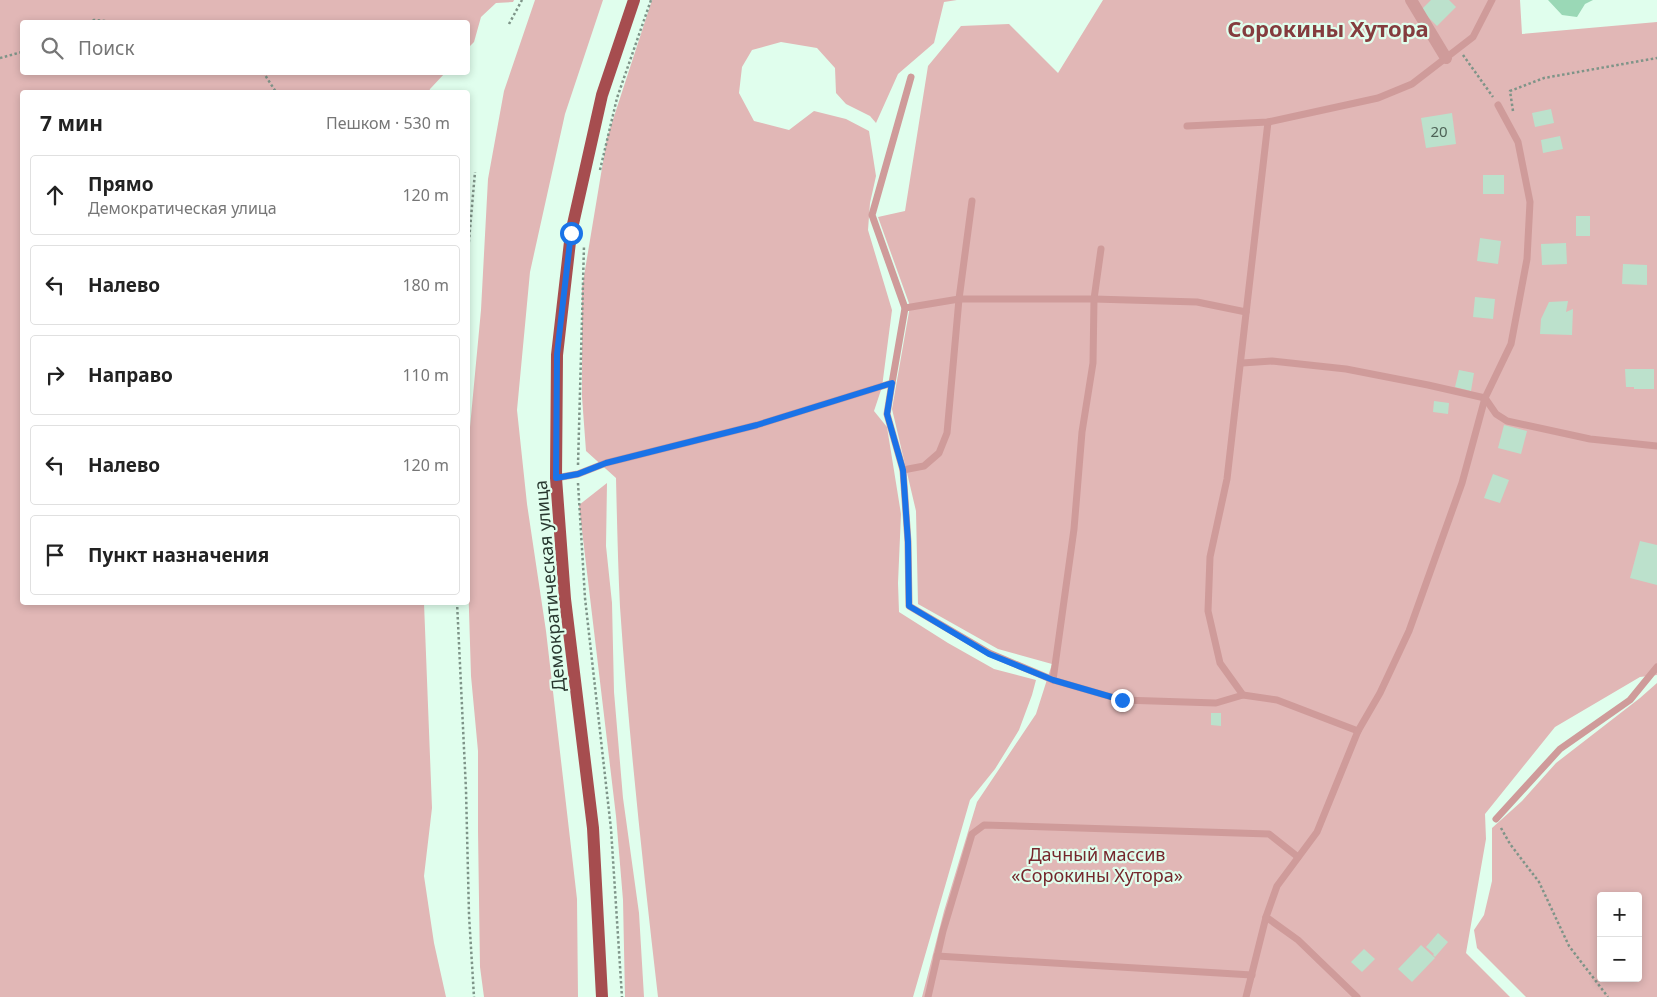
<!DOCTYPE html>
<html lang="ru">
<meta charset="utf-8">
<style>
body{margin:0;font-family:"Noto Sans",sans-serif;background:#f2f2f2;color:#222}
.controls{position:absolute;right:15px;bottom:15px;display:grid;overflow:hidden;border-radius:5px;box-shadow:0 2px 8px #0003}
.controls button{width:45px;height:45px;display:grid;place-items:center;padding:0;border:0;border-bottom:1px solid #e0e0e0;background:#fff;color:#222;font:25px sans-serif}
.stop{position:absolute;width:15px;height:15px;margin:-11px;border:4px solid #1a73e8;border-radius:50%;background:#fff}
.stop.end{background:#1a73e8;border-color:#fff;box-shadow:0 1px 5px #0008}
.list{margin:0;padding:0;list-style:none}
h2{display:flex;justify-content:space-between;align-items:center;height:65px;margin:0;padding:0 20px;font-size:21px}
h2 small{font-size:16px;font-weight:400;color:#767676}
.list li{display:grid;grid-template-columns:32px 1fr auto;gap:15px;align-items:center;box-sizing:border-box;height:80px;margin:0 10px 10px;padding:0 10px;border:1px solid #e0e0e0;border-radius:5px}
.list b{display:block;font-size:19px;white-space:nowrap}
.list p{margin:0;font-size:16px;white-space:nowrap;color:#767676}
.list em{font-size:16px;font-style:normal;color:#767676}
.icon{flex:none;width:28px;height:28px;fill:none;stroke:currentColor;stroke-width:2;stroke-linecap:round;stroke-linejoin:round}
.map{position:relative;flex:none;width:1657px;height:997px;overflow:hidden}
.search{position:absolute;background:#fff;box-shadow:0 2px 8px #0003;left:20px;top:20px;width:450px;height:55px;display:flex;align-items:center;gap:12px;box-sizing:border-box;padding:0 18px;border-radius:5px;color:#767676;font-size:19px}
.panel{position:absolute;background:#fff;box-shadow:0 2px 8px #0003;left:20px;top:90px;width:450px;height:515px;border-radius:5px}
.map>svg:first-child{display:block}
</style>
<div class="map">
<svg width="1657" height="997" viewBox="0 0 1657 997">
<rect width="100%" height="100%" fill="#e0feed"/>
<g fill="#e1b7b6" fill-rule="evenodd">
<polygon points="0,0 514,0 513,2 496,3 481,17 474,42 468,48 468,22 22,22 22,72 445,73 430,89 429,92 22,92 22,602 424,603 432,808 424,876 434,943 446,997 0,997"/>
<polygon points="535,0 603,0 565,114 530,272 517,410 527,504 546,631 577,899 578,997 484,997 480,967 478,831 478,751 471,676 468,578 468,492 470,427 481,310 488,179 504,91"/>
<path d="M652,0H957L944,2L934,43L898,74L876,123L870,116L846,104L836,93L835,68L817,48L781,42L752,50L742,67L739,93L754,121L789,130L814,111L846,119L869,131L876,176L870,203L868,230L892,310L882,387L874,411L887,427L901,514L898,583L899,612L948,643L994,669L1036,680L1032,695L1019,730L995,769L970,800L913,997H658C643,867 629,738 620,607C618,565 617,521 616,478L586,451L582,397V288L607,138Z"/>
<polygon points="1103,0 1520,0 1522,34 1657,22 1657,675 1640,677 1555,727 1485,814 1486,839 1466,953 1510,997 922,997 944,911 977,802 1036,714 1052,664 998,649 918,604 916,511 892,409 910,306 878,217 905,211 928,66 961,26 1009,24 1058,73"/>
<polygon points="607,483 606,546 612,603 614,692 623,798 639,913 644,997 625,997 623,900 616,816 579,505"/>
<path d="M1657,683V997H1526L1477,948L1474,930L1484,915L1492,881V828L1522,801L1556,763L1640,698ZM1601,896H1638V978H1601Z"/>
</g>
<polygon fill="#9ad8b6" points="1548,0 1593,0 1585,4 1577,17 1562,15"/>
<g fill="#bce1cc">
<polygon points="1431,0 1449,0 1456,7 1437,26 1421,10"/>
<polygon points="1551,109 1554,123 1535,127 1532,113"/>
<polygon points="1452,113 1456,144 1426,148 1421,118"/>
<polygon points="1560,136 1563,149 1543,153 1541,140"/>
<rect x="1483" y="175" width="21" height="19"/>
<rect x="1576" y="216" width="14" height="20"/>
<polygon points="1480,238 1501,241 1498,264 1477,261"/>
<polygon points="1566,243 1567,264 1542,265 1541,244"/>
<polygon points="1623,264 1647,265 1647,285 1622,284"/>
<polygon points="1475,297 1495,299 1493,319 1473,317"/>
<polygon points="1568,301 1566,312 1573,309 1572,335 1540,334 1541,319 1549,302"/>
<polygon points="1625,369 1654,369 1654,389 1634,389 1634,387 1626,387"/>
<polygon points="1459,370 1474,373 1471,391 1455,387"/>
<polygon points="1434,401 1449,403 1448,414 1433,412"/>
<polygon points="1504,425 1527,431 1521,454 1498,448"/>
<polygon points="1493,474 1509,480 1500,503 1484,498"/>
<polygon points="1640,541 1657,545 1657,585 1630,578"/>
<polygon points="1211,713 1221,713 1221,726 1211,725"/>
<polygon points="1438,933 1448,942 1435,957 1433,955 1434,954 1426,947"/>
<polygon points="1421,945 1435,958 1412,982 1398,969"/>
<polygon points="1364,949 1375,959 1362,972 1351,962"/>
</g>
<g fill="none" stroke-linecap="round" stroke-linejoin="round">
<g stroke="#7e9488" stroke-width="2.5" stroke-dasharray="2.5 2.5" stroke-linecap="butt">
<polyline points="88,22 94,20 117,22"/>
<polyline points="509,24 522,0"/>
<polyline points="1463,55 1493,97"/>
<polyline points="0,58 22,52"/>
<polyline points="263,72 276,92"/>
<polyline points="1513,111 1510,91 1544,78 1657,58"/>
<polyline points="600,170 617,98 651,0"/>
<polyline points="468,252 475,172"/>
<polyline points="578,465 584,246"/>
<polyline points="578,483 585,598 611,829 622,997"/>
<polyline points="457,602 466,790 469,915 474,997"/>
<polyline points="1501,828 1510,844 1539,882 1569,946 1608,997"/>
</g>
<g stroke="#cf9b9a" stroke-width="7">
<polyline points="1268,122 1227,479 1210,557 1208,611 1220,663 1243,695 1277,700 1358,731"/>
<polyline points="1187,126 1268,122 1378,98 1412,84 1473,37 1492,0"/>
<polyline points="972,201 959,299 947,433 939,453 924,466 903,470 908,542 909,606 989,653 1053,680"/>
<polyline points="1101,249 1094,299 1093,363 1082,432 1074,529 1053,680 1122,700 1216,703 1243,695"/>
<polyline points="905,308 959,299 1094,299 1197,302 1246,312"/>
<polyline points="1242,363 1272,361 1346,369 1428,385 1485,398 1496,414 1507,421 1590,439 1657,446"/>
<polyline points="892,383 905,308 872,215 911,77"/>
<polyline points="556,478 578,474 606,463 757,425 892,383 887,414 903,470"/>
<polyline points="1496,819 1560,749 1630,700 1657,667"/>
<polyline points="1266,917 1298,940 1357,997"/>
<polyline points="937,956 1252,975"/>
<polyline points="928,997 943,931 964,861 972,834 984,825 1269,834 1298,857"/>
<polyline points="1246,997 1266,917 1277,886 1317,832 1358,731 1380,693 1409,631 1462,483 1485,398 1511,344 1527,259 1530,202 1518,142 1498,105"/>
</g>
<polyline stroke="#cf9b9a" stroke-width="12" points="1411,0 1446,58"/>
<polyline stroke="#a64d4f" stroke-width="12" points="602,997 593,828 565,599 556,478 557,355 571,233 602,95 634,0"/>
</g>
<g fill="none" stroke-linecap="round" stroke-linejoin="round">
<polyline stroke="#1a73e8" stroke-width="6" points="571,233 557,354 556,478 578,474 606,463 757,425 892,383 887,414 903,470 908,542 909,606 989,654 1053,680 1122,700"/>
</g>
<g text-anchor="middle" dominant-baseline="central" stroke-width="4.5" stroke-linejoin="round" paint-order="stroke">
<g font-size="15" fill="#4e6257">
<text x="1439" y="131">20</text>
</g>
<g font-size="18" fill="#293830" stroke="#e0feed">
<text transform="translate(549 586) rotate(-95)">Демократическая улица</text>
</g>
<g font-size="18" fill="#75272c" stroke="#e0feed">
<text x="1097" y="854">Дачный массив<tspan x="1097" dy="21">«Сорокины Хутора»</tspan></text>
</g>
<g font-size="22" font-weight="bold" fill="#843c3e" stroke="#e0feed">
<text x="1328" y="28">Сорокины Хутора</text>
</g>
</g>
</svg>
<div class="controls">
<button>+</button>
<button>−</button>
</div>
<div class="stop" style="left:571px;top:233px"></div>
<div class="stop end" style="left:1122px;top:700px"></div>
<div class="search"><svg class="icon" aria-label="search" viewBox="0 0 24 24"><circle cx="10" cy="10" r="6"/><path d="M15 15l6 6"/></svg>Поиск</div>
<section class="panel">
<h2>7 мин<small>Пешком · 530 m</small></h2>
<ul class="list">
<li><svg class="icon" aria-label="ahead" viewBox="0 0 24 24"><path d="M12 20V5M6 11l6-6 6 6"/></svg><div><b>Прямо</b><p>Демократическая улица</p></div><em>120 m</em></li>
<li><svg class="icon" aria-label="left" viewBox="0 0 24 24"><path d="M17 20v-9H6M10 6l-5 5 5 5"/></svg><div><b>Налево</b></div><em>180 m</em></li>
<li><svg class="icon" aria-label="right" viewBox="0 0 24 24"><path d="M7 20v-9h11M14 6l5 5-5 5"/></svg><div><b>Направо</b></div><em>110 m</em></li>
<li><svg class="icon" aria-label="left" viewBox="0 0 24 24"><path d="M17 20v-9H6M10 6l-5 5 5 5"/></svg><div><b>Налево</b></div><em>120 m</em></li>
<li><svg class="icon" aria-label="arrive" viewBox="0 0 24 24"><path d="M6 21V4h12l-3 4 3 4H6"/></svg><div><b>Пункт назначения</b></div></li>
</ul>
</section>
</div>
